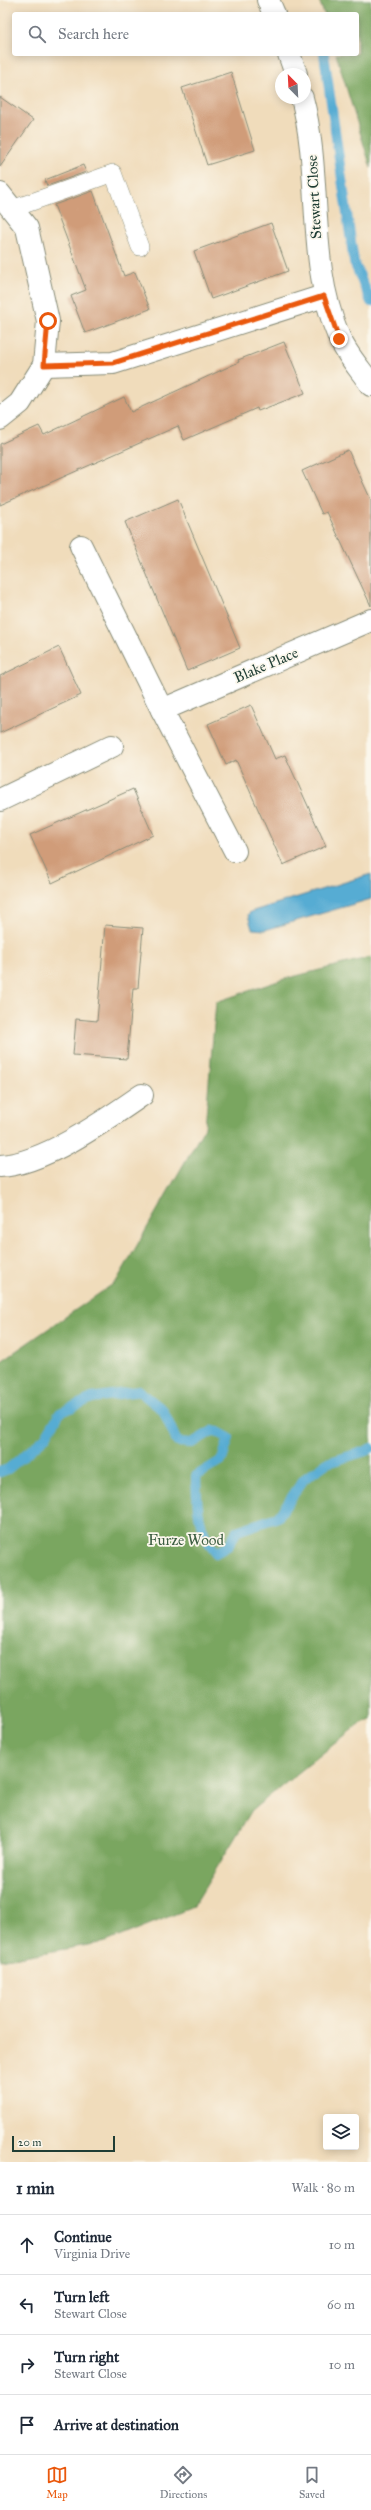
<!DOCTYPE html>
<meta charset="utf-8">
<style>
body{margin:0;font-family:"IM FELL Great Primer",serif;background:#f2f2f3;color:#1f2937}
.controls{position:absolute;right:12px;bottom:12px;display:grid;overflow:hidden;border-radius:4px;box-shadow:0 2px 10px #0003}
.controls button{width:36px;height:36px;display:grid;place-items:center;padding:0;border:0;border-bottom:1px solid #e0e1e3;background:#fff;color:#1f2937;font:20px sans-serif}
.compass{position:absolute;left:275px;top:68px;width:36px;height:36px;border-radius:50%;background:#fff;box-shadow:0 2px 10px #0003;rotate:336deg}
.scale{position:absolute;left:12px;bottom:10px;width:103px;box-sizing:border-box;padding-left:4px;border:2px solid #1f3d34;border-top:0;font-size:11px;line-height:14px;white-space:nowrap;color:#1f3d34;-webkit-text-stroke:3px #fbf7ec;paint-order:stroke}
.stop{position:absolute;width:12px;height:12px;margin:-9px;border:3px solid #ea580c;border-radius:50%;background:#fff}
.stop.end{background:#ea580c;border-color:#fff;box-shadow:0 1px 4px #0008}
.list{margin:0;padding:0;list-style:none}
h2{display:flex;justify-content:space-between;align-items:center;height:52px;margin:0;padding:0 16px;font-size:17px}
h2 small{font-size:13px;font-weight:400;color:#747a83}
.list li{display:grid;grid-template-columns:26px 1fr auto;gap:12px;align-items:center;box-sizing:border-box;height:60px;padding:0 16px;border-top:1px solid #e0e1e3}
.list b{display:block;font-size:15px;white-space:nowrap}
.list p{margin:0;font-size:13px;white-space:nowrap;color:#747a83}
.list em{font-size:13px;font-style:normal;color:#747a83}
.icon{flex:none;width:22px;height:22px;fill:none;stroke:currentColor;stroke-width:2;stroke-linecap:round;stroke-linejoin:round}
.map{position:relative;flex:none;width:371px;height:2162px;overflow:hidden}
.search{position:absolute;background:#fff;box-shadow:0 2px 10px #0003;left:12px;right:12px;top:12px;height:44px;display:flex;align-items:center;gap:10px;box-sizing:border-box;padding:0 14px;border-radius:4px;color:#747a83;font-size:15px}
.sheet{height:292px;background:#fff}
nav{display:flex;justify-content:space-around;align-items:center;box-sizing:border-box;height:56px;border-top:1px solid #e0e1e3;background:#fff;font-size:11px;color:#747a83}
nav a{display:grid;justify-items:center;gap:2px}
nav .on{color:#ea580c}
.map>svg:first-child{display:block}
</style>
<div class="map">
<svg width="371" height="2162" viewBox="0 0 371 2162">
<rect width="100%" height="100%" fill="#fbf7ec"/>
<filter id="ink" filterUnits="userSpaceOnUse"><feTurbulence type="fractalNoise" baseFrequency=".025" numOctaves="2"/><feDisplacementMap in="SourceGraphic" scale="8" xChannelSelector="R" yChannelSelector="G"/><feConvolveMatrix kernelMatrix="1 2 1 2 8 2 1 2 1" color-interpolation-filters="sRGB"/></filter>
<filter id="wash" filterUnits="userSpaceOnUse"><feTurbulence type="fractalNoise" baseFrequency=".012" numOctaves="4" result="noise"/><feDisplacementMap in="SourceGraphic" scale="16" xChannelSelector="R" yChannelSelector="G"/><feGaussianBlur stdDeviation="0.9" result="paint"/><feColorMatrix in="noise" values="0 0 0 0 0 0 0 0 0 0 0 0 0 0 0 0 0 1.4 0 .05"/><feComposite in="paint" operator="in"/></filter>
<g filter="url(#wash)">
<rect width="100%" height="100%" fill="#f0dcbb"/>
<g fill="#7aa660" stroke="#4c724a">
<polygon points="319,0 371,0 371,168 336,54 357,54 357,14 324,14"/>
<polygon points="371,957 371,1719 359,1724 252,1810 193,1907 106,1942 0,1960 0,1362 116,1282 205,1127 216,1002 284,979"/>
</g>
<polygon fill="#57acd3" stroke="#3b7484" points="371,874 371,899 265,930 252,929 248,915 250,912"/>
<g fill="none" stroke-linecap="round" stroke-linejoin="round">
<g stroke="#57acd3" stroke-width="10">
<polyline points="324,54 354,262 371,302"/>
<path d="M0,1472L8,1469L45,1438L60,1413L92,1398L139,1391L163,1410L177,1442L192,1443L214,1430L229,1438L222,1460L196,1476C197,1504 197,1530 216,1553L228,1546L237,1531L278,1517L304,1479L327,1463L366,1451L371,1448"/>
</g>
</g>
<g id="blocks">
<g fill="#d09c79">
<polygon points="231,72 255,150 207,165 182,88"/>
<polygon points="0,97 33,120 0,167"/>
<polygon points="83,165 86,172 47,186 45,180"/>
<polygon points="93,191 124,276 135,272 150,309 85,333 71,296 86,290 54,205"/>
<polygon points="271,223 288,271 211,299 194,251"/>
<polygon points="284,342 305,393 258,411 257,408 184,440 178,426 0,505 0,444 39,426 44,435 124,397 131,412 239,362 238,360"/>
<polygon points="348,450 371,500 371,606 327,512 322,514 302,471"/>
<polygon points="178,499 240,648 187,671 125,522"/>
<polygon points="59,647 81,695 0,733 0,676"/>
<polygon points="251,705 275,759 285,755 326,846 283,865 236,760 226,765 208,724"/>
<polygon points="133,789 153,835 52,883 30,835"/>
<polygon points="105,925 143,928 138,988 133,988 127,1059 73,1055 76,1019 97,1021"/>
</g>
</g>
</g>
<g filter="url(#ink)">
<use href="#blocks" fill-opacity="0" stroke="#888c78" stroke-width="1"/>
<g fill="none" stroke-linecap="round" stroke-linejoin="round">
<defs>
<polyline id="service" points="12,209 113,173 140,247"/>
<g id="minor">
<polyline points="268,0 274,14"/>
<polyline points="289,54 296,74"/>
<path d="M302,98C323,177 306,260 339,337C346,354 361,370 371,385"/>
<polyline points="0,194 27,228 48,321 44,365 20,403 0,419"/>
<polyline points="44,365 113,363 324,296"/>
<polyline points="81,546 162,710"/>
<polyline points="0,800 112,746"/>
<polyline points="235,851 162,710 371,620"/>
<path d="M0,1166C44,1164 106,1120 142,1095"/>
</g>
</defs>
<use href="#service" stroke="#888c78" stroke-width="18"/>
<use href="#minor" stroke="#888c78" stroke-width="24"/>
<use href="#service" stroke="#fff" stroke-width="17"/>
<use href="#minor" stroke="#fff" stroke-width="22"/>
</g>
</g>
<g fill="none" stroke-linecap="round" stroke-linejoin="round" filter="url(#ink)">
<polyline stroke="#ea580c" stroke-width="5" points="48,321 44,365 113,363 324,296 339,339"/>
</g>
<g text-anchor="middle" dominant-baseline="central" stroke-width="3.5" stroke-linejoin="round" paint-order="stroke">
<g font-size="15" fill="#1f3d34" stroke="#fbf7ec">
<text transform="translate(314 197) rotate(-93)">Stewart Close</text>
<text transform="translate(266 665) rotate(-23)">Blake Place</text>
</g>
<g font-size="15" fill="#3d5e42" stroke="#fbf7ec">
<text x="186" y="1540">Furze Wood</text>
</g>
</g>
</svg>
<div class="controls">
<button><svg class="icon" aria-label="layers" viewBox="0 0 24 24"><path d="M12 4l9 5-9 5-9-5zM3 14l9 5 9-5"/></svg></button>
</div>
<svg class="compass" viewBox="-18 -18 36 36"><path d="M0-13l5 13h-10z" fill="#e53935"/><path d="M0 13l5-13h-10z" fill="#747a83"/></svg>
<div class="scale">20 m</div>
<div class="stop" style="left:48px;top:321px"></div>
<div class="stop end" style="left:339px;top:339px"></div>
<div class="search"><svg class="icon" aria-label="search" viewBox="0 0 24 24"><circle cx="10" cy="10" r="6"/><path d="M15 15l6 6"/></svg>Search here</div>
</div>
<section class="sheet">
<h2>1 min<small>Walk · 80 m</small></h2>
<ul class="list">
<li><svg class="icon" aria-label="ahead" viewBox="0 0 24 24"><path d="M12 20V5M6 11l6-6 6 6"/></svg><div><b>Continue</b><p>Virginia Drive</p></div><em>10 m</em></li>
<li><svg class="icon" aria-label="left" viewBox="0 0 24 24"><path d="M17 20v-9H6M10 6l-5 5 5 5"/></svg><div><b>Turn left</b><p>Stewart Close</p></div><em>60 m</em></li>
<li><svg class="icon" aria-label="right" viewBox="0 0 24 24"><path d="M7 20v-9h11M14 6l5 5-5 5"/></svg><div><b>Turn right</b><p>Stewart Close</p></div><em>10 m</em></li>
<li><svg class="icon" aria-label="arrive" viewBox="0 0 24 24"><path d="M6 21V4h12l-3 4 3 4H6"/></svg><div><b>Arrive at destination</b></div></li>
</ul>
</section>
<nav>
<a class="on"><svg class="icon" aria-label="map" viewBox="0 0 24 24"><path d="M3 6l6-2 6 2 6-2v14l-6 2-6-2-6 2zM9 4v14M15 6v14"/></svg>Map</a>
<a><svg class="icon" aria-label="directions" viewBox="0 0 24 24"><path d="M12 3l9 9-9 9-9-9zM9 14v-3h6M13 9l2 2-2 2"/></svg>Directions</a>
<a><svg class="icon" aria-label="saved" viewBox="0 0 24 24"><path d="M7 4h10v16l-5-4-5 4z"/></svg>Saved</a>
</nav>
